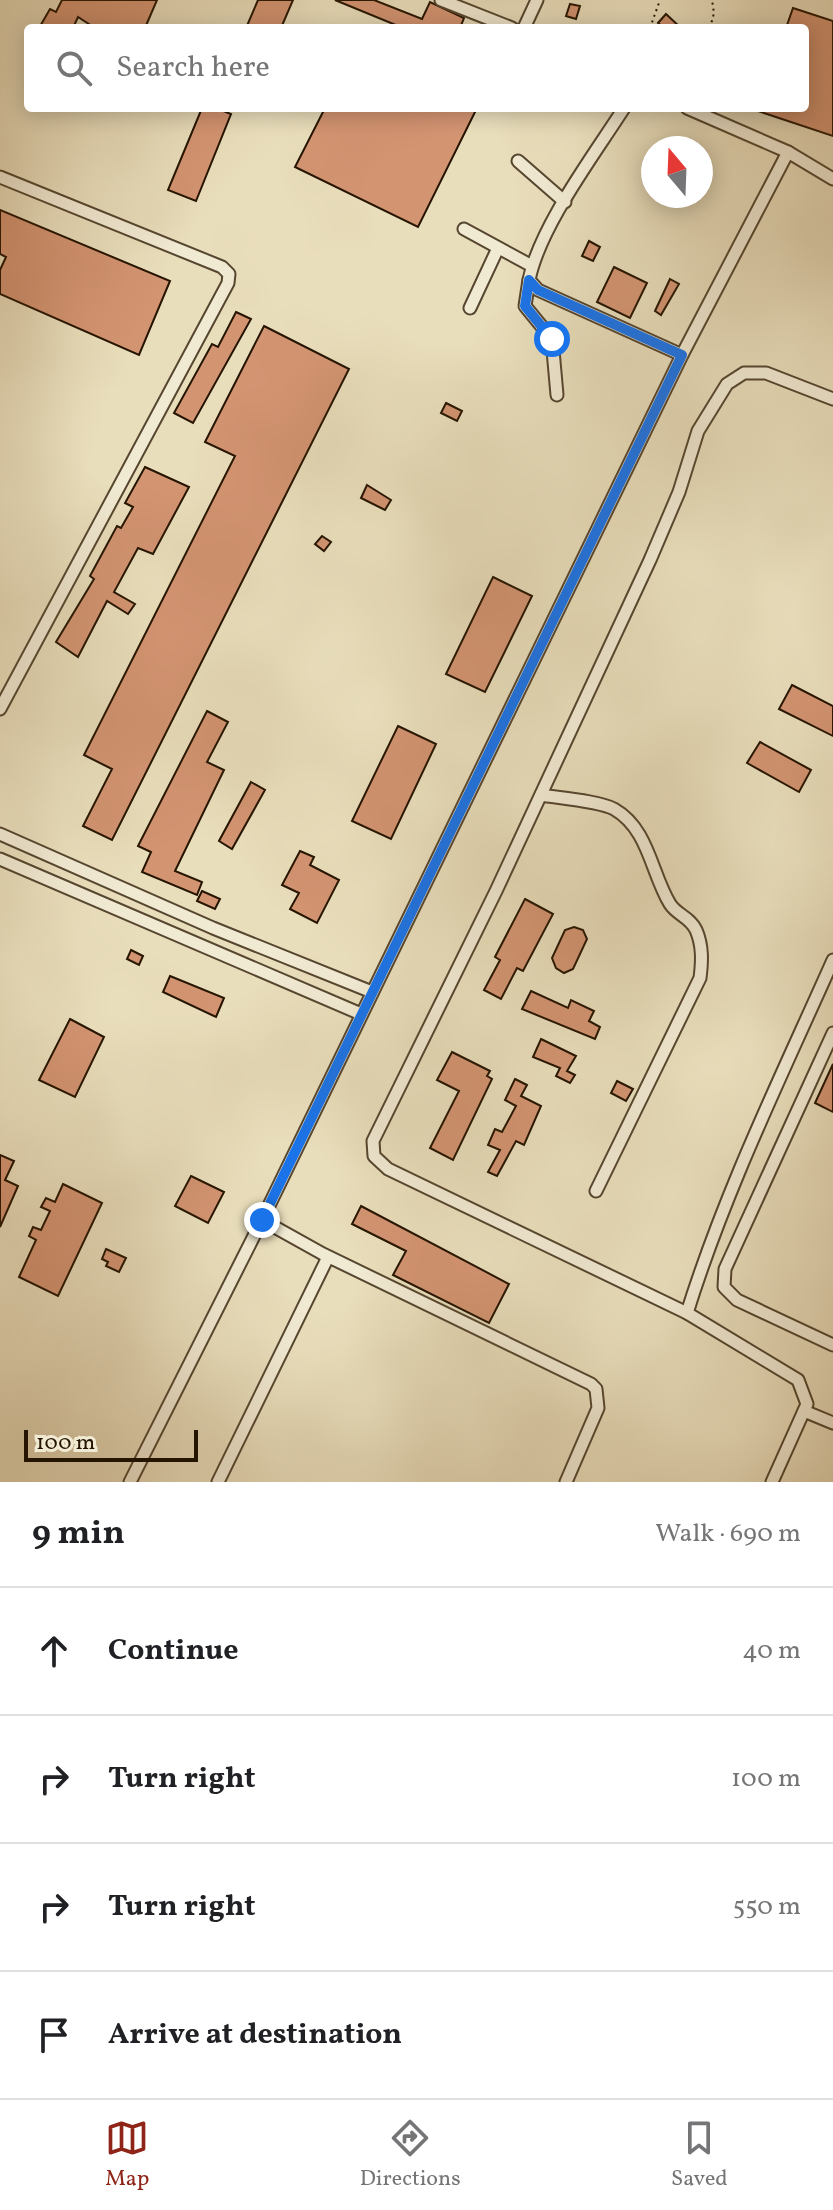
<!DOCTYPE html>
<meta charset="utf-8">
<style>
body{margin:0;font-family:Vollkorn,serif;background:#f6f6f6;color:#202124}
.compass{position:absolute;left:641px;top:136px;width:72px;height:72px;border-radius:50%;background:#fff;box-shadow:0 4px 20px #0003;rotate:341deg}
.scale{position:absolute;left:24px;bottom:20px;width:174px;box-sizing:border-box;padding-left:8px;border:4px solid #251400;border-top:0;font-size:22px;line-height:28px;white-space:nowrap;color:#251400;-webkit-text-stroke:6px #f1ead3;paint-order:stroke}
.stop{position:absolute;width:24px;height:24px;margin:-18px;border:6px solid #1a73e8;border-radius:50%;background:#fff}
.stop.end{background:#1a73e8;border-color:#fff;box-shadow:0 2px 8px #0008}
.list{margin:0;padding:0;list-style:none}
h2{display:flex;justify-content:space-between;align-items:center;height:104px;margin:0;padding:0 32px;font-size:34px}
h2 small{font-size:26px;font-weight:400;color:#757577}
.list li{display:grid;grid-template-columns:52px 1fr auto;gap:24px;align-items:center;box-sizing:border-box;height:128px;padding:0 32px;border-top:2px solid #e0e0e0}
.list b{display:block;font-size:30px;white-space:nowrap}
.list em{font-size:26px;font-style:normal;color:#757577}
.icon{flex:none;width:44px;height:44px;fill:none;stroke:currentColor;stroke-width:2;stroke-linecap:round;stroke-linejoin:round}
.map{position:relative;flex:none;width:833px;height:1482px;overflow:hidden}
.search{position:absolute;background:#fff;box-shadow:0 4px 20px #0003;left:24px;right:24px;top:24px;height:88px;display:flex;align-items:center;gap:20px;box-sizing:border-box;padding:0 28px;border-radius:8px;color:#757577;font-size:30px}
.sheet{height:616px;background:#fff}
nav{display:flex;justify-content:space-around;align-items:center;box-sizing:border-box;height:112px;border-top:2px solid #e0e0e0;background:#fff;font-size:22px;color:#757577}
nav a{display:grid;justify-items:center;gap:4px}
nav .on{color:#8f2418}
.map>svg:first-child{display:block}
</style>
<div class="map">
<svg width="833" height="1482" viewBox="0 0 833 1482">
<rect width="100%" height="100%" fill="#e9debc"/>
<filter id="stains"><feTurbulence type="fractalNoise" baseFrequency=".0025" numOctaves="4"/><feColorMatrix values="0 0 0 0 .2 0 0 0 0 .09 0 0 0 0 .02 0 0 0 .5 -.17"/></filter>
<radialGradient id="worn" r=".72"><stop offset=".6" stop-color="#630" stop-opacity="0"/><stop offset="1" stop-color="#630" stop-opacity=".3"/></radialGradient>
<g fill="#d39472" stroke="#251400" stroke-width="2">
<polygon points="62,0 157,0 145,28 95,28 78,17 73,28 39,28 50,9 56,12"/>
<polygon points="258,0 293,0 281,28 246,28"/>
<polygon points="335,0 374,0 422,19 430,2 464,18 460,28 403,28"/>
<polygon points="570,4 580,6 576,19 566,16"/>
<polygon points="793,8 833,21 833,136 755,110 805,108 805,28 786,28"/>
<polygon points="666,14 681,28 664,28 658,23"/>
<polygon points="202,108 216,108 231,114 196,201 168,190"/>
<polygon points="325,108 477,108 418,227 295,167"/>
<polygon points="0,210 170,281 139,355 0,294 0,270 6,257 0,254"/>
<polygon points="589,241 600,247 593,261 582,256"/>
<polygon points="614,267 647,283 630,318 597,302"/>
<polygon points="670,279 679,284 661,315 655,311"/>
<polygon points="236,312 251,319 193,423 174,413 212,344 218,347"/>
<polygon points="264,326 349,369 112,840 83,826 112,769 84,755 235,456 205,442"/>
<polygon points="446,403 462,411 457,421 441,413"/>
<polygon points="145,467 189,487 153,554 138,548 114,592 135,604 128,614 107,601 78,657 56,642 94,579 90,576 117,526 121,528 133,507 125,503"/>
<polygon points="367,485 391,500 385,510 361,498"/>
<polygon points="322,536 331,542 324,551 315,544"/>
<polygon points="493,577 532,596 485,692 446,674"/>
<polygon points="792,685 833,706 833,736 779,709"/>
<polygon points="207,711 228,722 207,762 224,770 175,871 202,882 197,895 142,872 151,852 138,846"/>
<polygon points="398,726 436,744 391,839 352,821"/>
<polygon points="760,742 811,770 799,792 747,763"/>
<polygon points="251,782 265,790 232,849 219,841"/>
<polygon points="300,851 314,857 310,865 339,880 317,923 290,909 299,893 282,885"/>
<polygon points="202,891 220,899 215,909 197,901"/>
<polygon points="525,899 553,914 523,971 517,968 501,999 484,990 500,960 495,957"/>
<polygon points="574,927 583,930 587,939 573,969 564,973 556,968 552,958 565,930"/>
<polygon points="131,950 143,956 139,965 127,959"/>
<polygon points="170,976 224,998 216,1017 163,992"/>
<polygon points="531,991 568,1008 571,1000 594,1011 589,1021 600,1027 595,1039 522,1009"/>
<polygon points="70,1019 104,1037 75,1097 39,1080"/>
<polygon points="541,1039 576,1056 567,1071 575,1075 570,1083 556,1076 560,1068 533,1057"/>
<polygon points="452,1052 490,1071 487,1076 492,1079 453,1160 430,1148 459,1091 437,1080"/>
<polygon points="833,1064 833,1112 815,1103"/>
<polygon points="515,1079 527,1085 521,1096 541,1106 524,1145 516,1141 497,1176 488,1172 500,1150 488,1145 495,1129 502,1132 516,1106 505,1100"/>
<polygon points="617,1081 633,1089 626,1101 611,1093"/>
<polygon points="0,1155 14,1161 5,1180 18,1186 0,1227"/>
<polygon points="191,1176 224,1192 208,1223 175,1206"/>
<polygon points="63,1184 102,1203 58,1296 19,1277 36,1240 29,1236 33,1227 41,1230 50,1211 41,1207 46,1198 55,1202"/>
<polygon points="361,1206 509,1284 489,1323 393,1275 406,1251 352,1224"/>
<polygon points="106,1249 126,1258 119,1272 106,1266 108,1262 102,1259"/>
</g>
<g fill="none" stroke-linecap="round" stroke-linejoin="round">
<defs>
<g id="minor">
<polyline points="441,0 512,28"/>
<polyline points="524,28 537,0"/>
<path d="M624,108C594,155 540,226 529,280L538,290L682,355"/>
<polyline points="687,108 788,152 833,179"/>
<polyline points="518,161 565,202"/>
<polyline points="0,177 222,267 229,274 228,283 0,709"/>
<polyline points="464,229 532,266"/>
<polyline points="529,280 525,306 552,339 557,395"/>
<polyline points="470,308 498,248"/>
<path d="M541,795C560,798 599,801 614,809C649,829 651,873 670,904C677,915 690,917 696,930C703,946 702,962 700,978L596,1191"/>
<polyline points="0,834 213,928 372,992"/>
<polyline points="0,859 361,1014"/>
<polyline points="833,1033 725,1269 724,1287 737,1300 833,1345"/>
<polyline points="262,1220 323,1254 591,1384 596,1389 598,1408 566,1482"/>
<path d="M687,1313C725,1191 781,1077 833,960"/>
<polyline points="804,1411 833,1423"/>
<polyline points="130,1482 262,1220 682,355 788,152"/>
<polyline points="218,1482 328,1257"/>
<polyline points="772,1482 807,1404 798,1380 687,1313 388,1169 374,1156 373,1141 496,891 650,560 679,492 698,431 727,384 744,373 766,373 833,399"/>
</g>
</defs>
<use href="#minor" stroke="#56462f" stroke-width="15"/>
<g stroke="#251400" stroke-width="2" stroke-dasharray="2 4" stroke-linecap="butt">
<polyline points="650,28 660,0"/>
<polyline points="710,28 714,13 712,0"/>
</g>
<use href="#minor" stroke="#f1ead3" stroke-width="11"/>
</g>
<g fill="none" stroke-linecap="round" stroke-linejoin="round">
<polyline stroke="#1a73e8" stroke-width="10" points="262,1220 682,355 538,290 529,280 525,306 552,339"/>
</g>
<rect width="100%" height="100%" filter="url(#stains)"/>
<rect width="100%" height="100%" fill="url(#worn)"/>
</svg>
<svg class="compass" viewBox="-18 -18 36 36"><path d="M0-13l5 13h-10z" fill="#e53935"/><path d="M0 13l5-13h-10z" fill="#757577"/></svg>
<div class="scale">100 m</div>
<div class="stop" style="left:552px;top:339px"></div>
<div class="stop end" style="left:262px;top:1220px"></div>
<div class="search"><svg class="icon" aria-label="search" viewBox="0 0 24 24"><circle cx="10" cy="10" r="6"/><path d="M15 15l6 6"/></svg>Search here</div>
</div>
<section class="sheet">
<h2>9 min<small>Walk · 690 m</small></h2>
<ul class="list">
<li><svg class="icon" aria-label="ahead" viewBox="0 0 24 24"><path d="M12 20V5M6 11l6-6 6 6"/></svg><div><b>Continue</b></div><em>40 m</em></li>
<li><svg class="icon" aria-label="right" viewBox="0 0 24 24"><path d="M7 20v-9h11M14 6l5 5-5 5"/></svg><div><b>Turn right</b></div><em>100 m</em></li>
<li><svg class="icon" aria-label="right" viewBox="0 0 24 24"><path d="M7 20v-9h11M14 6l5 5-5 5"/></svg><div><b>Turn right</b></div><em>550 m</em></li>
<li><svg class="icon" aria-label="arrive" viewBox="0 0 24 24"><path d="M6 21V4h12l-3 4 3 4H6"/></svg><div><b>Arrive at destination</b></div></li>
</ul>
</section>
<nav>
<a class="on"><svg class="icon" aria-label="map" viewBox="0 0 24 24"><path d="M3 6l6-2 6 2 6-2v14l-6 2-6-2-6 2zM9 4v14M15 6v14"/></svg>Map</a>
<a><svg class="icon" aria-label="directions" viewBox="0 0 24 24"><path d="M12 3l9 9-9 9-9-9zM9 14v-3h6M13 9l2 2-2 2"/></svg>Directions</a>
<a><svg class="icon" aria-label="saved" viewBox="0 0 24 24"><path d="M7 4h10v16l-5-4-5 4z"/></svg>Saved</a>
</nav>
